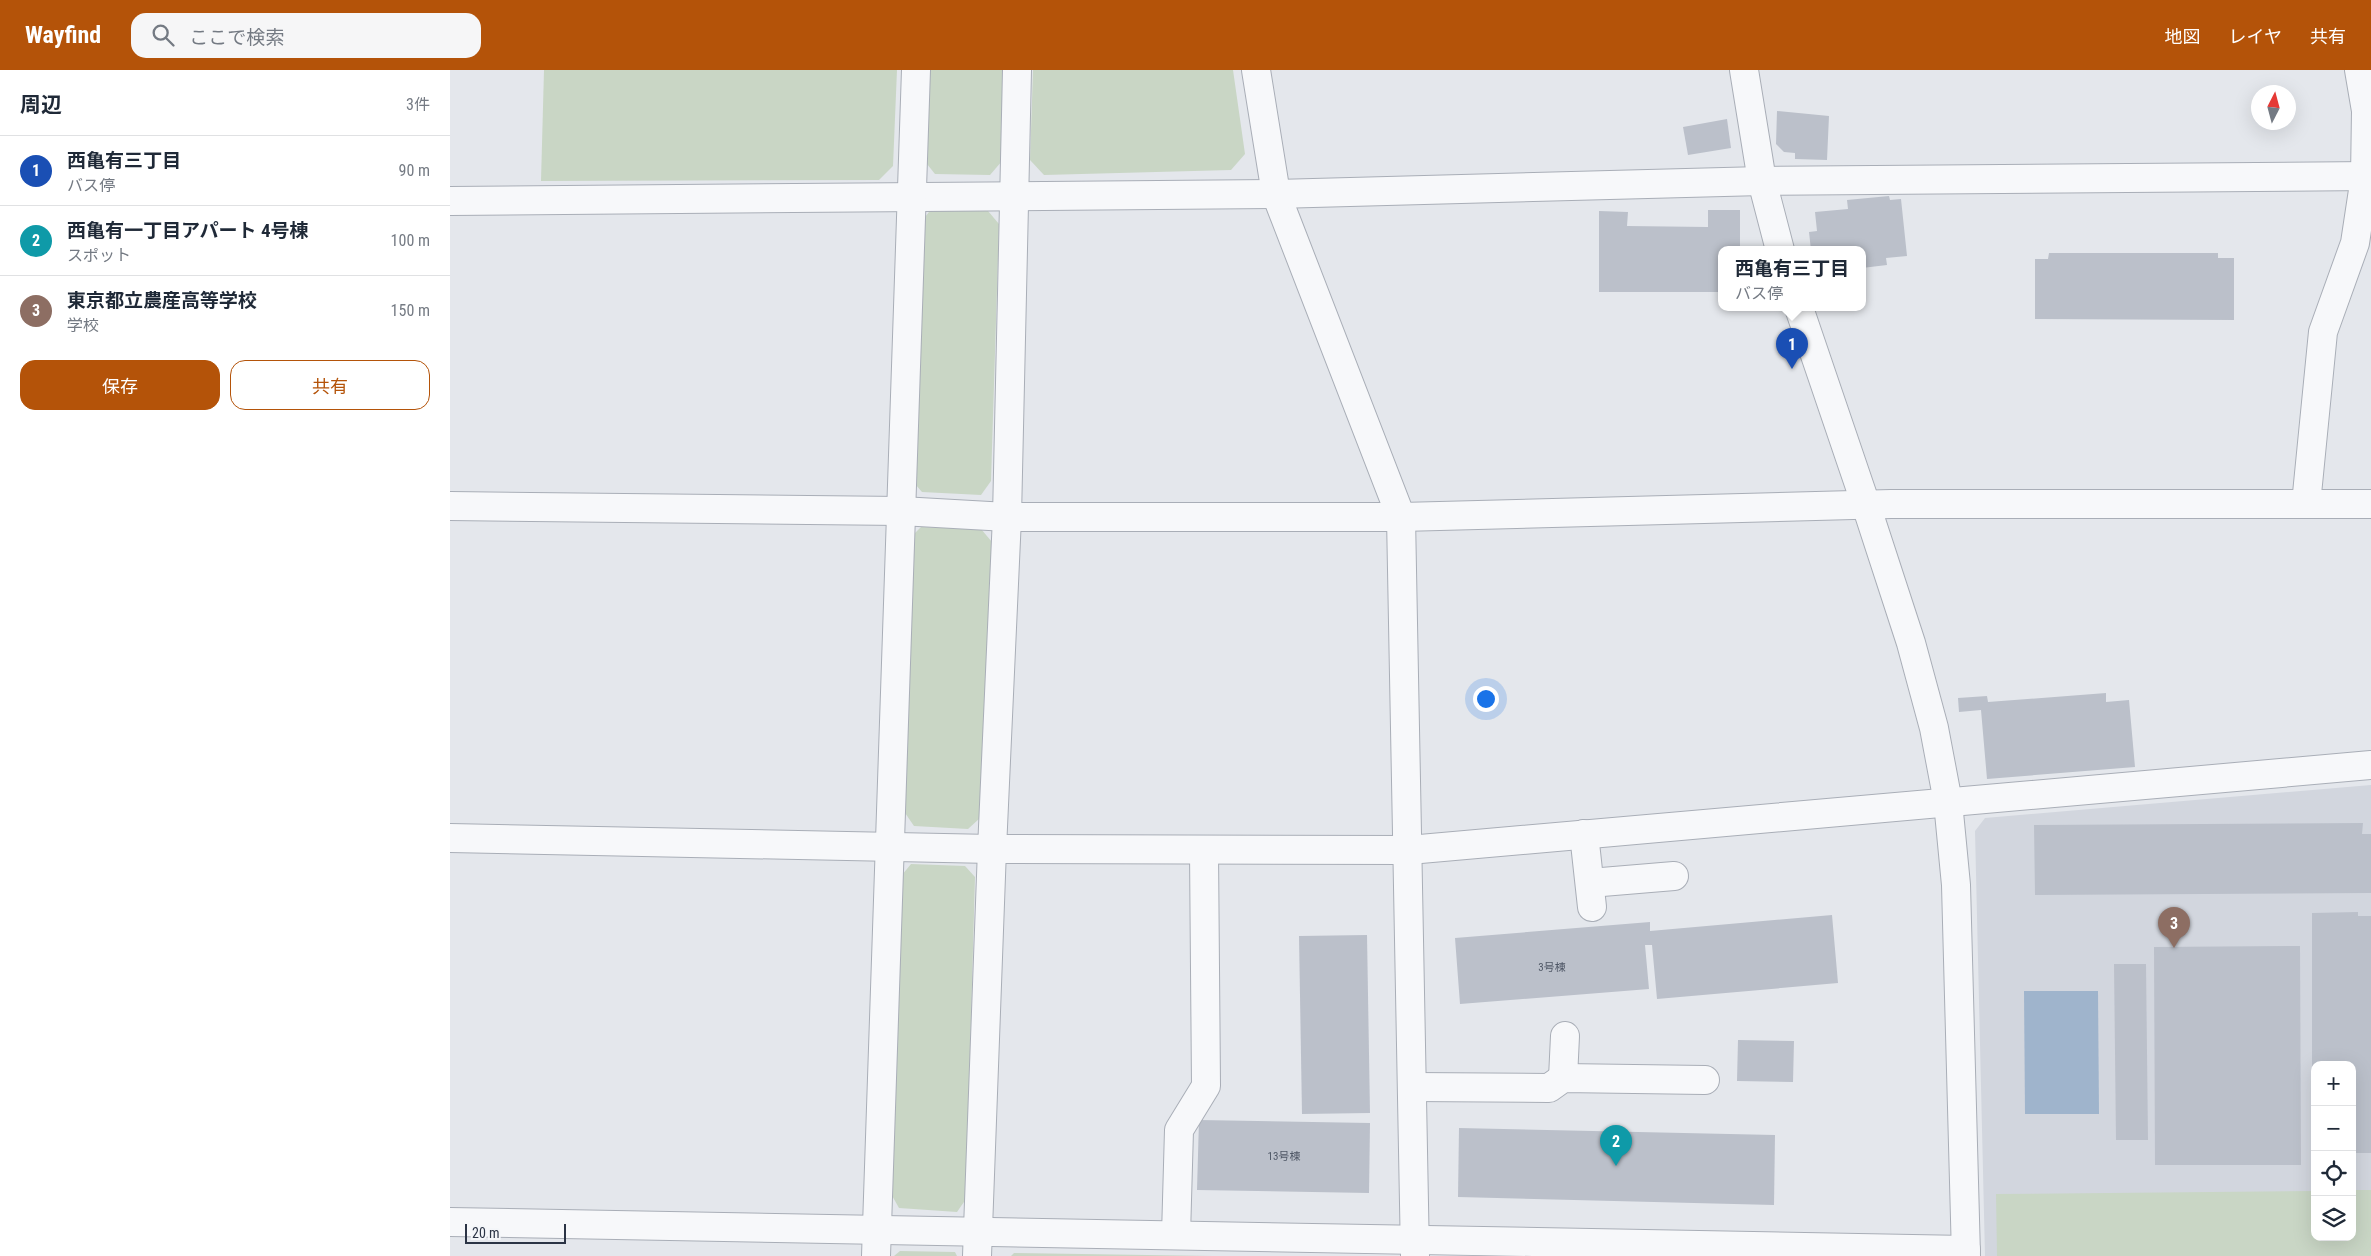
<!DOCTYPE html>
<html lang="ja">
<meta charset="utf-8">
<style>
body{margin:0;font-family:"Roboto Condensed","Noto Sans JP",sans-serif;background:#f6f6f7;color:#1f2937}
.controls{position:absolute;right:15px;bottom:15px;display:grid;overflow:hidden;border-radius:10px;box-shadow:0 5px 20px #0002}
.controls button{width:45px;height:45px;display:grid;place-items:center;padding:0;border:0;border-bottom:1px solid #e0e1e3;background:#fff;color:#1f2937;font:25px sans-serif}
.compass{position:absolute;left:1801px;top:15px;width:45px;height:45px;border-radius:50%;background:#fff;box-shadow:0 5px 20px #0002;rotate:6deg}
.scale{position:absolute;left:15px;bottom:12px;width:101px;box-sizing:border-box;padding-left:5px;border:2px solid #2b3445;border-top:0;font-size:14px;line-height:18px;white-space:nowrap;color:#2b3445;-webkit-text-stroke:4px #f4f6f9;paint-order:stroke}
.you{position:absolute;left:1035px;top:628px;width:18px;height:18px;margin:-12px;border:4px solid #fff;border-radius:50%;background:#1a73e8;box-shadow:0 0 0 8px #1a73e833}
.badge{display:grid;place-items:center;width:32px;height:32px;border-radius:50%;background:#b45309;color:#fff;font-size:16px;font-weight:700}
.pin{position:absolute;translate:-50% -41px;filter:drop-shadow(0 1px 2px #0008)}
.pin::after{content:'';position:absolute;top:26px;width:18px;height:15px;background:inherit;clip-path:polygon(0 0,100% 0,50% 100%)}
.popup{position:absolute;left:1268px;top:176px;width:148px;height:65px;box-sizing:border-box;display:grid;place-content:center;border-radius:10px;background:#fff;filter:drop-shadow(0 1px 4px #0005);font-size:16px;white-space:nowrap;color:#747a83}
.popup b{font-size:19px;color:#1f2937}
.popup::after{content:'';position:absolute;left:50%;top:100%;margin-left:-10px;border:10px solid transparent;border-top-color:#fff}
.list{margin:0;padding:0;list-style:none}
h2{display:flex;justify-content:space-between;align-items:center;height:65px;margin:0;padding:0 20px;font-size:21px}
h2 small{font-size:16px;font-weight:400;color:#747a83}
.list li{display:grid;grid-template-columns:32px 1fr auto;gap:15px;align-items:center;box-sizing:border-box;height:70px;padding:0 20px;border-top:1px solid #e0e1e3}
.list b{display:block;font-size:19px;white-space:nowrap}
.list p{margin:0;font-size:16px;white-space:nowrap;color:#747a83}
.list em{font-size:16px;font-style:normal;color:#747a83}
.actions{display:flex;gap:10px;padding:15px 20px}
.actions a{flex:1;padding:11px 0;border:1px solid #b45309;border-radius:15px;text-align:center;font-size:18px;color:#b45309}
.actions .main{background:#b45309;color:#fff}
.icon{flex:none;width:28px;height:28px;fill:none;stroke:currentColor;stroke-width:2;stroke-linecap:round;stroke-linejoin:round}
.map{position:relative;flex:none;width:1921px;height:1186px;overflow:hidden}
header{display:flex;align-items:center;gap:30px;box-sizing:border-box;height:70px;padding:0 25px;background:#b45309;color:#fff}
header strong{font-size:24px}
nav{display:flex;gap:28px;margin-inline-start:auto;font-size:18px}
.search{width:350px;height:45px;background:#f6f6f7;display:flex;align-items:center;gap:12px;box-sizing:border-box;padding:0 18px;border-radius:15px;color:#747a83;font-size:19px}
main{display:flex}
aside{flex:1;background:#fff}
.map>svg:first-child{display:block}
</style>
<header>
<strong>Wayfind</strong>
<div class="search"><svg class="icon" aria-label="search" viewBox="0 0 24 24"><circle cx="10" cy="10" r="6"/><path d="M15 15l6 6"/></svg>ここで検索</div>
<nav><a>地図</a><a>レイヤ</a><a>共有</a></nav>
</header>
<main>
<aside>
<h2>周辺<small>3件</small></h2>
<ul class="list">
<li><span class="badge" style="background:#1a4fb4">1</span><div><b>西亀有三丁目</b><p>バス停</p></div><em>90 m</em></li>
<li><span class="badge" style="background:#0f9aa8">2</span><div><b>西亀有一丁目アパート 4号棟</b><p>スポット</p></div><em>100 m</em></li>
<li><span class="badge" style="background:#8d6e63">3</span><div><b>東京都立農産高等学校</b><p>学校</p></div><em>150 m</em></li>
</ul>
<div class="actions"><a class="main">保存</a><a>共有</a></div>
</aside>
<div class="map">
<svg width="1921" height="1186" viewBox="0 0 1921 1186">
<rect width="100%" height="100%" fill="#e4e7ec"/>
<path fill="#d2d6de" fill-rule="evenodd" d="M1921,715V1186H1535L1525,761L1535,748ZM1865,995H1902V1167H1865Z"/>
<g fill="#c9d6c5">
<polygon points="94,0 447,0 443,96 429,110 91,111"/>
<polygon points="476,0 554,0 552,91 540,105 485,104 473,89"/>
<polygon points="583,0 783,0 795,84 781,100 594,105 580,90"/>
<polygon points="482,138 538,141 549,154 541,411 531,425 472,422 459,407 469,155"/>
<polygon points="471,457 531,459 542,472 530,748 518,759 464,756 451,737 459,469"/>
<polygon points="461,794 515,796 525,807 516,1129 507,1142 449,1138 440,1122 452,805"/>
<polygon points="1902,1120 1921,1120 1921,1186 1547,1186 1546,1124 1865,1121 1865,1167 1902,1167"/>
<polygon points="450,1181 505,1182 507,1186 444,1186"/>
<polygon points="564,1183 763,1186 561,1186"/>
</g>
<polygon fill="#9fb4cc" points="1574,921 1648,921 1649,1044 1575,1044"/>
<g fill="#bbc0ca">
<polygon points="1327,41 1379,46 1377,90 1345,89 1345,83 1334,82 1326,74"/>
<polygon points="1277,49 1281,78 1238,85 1233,57"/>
<polygon points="1439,126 1440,130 1451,129 1457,186 1436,188 1437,195 1412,198 1412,180 1361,180 1359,162 1367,161 1365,142 1398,139 1397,130"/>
<polygon points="1258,140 1290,140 1290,180 1272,180 1272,222 1149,222 1149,141 1178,142 1177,156 1258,157"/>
<polygon points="1599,183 1768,183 1768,188 1784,188 1784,250 1585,249 1585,189 1598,189"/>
<polygon points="1656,623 1656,632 1679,630 1685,697 1537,709 1531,640 1509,642 1508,628 1537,626 1538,632"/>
<polygon points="1913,753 1912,764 1921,764 1921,823 1585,825 1584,755"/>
<polygon points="1908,842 1908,846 1921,846 1921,1083 1902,1083 1902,995 1865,995 1865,1082 1862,1082 1862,843"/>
<polygon points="1382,845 1388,913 1207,929 1202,875 1195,875 1199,919 1010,934 1005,868 1200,852 1200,861"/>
<polygon points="917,865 920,1043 852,1044 849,866"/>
<polygon points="1850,876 1851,1095 1705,1095 1704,877"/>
<polygon points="1664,894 1696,894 1698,1070 1666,1070"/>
<polygon points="1288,970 1344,971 1343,1012 1287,1011"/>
<polygon points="749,1050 920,1053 919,1123 747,1120"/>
<polygon points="1009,1058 1325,1065 1324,1135 1008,1127"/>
</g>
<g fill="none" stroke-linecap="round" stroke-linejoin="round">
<defs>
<g id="minor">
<polyline points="806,0 826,124 951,447 965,1186"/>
<polyline points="1294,0 1312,111 1330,180"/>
<polyline points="0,131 826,124 1312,111 1921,106"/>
<polyline points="1349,238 1416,435 1461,573 1484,658 1498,732 1506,815 1516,1186"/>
<polyline points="1856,434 1873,262 1905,173 1915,107 1916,41 1909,0"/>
<polyline points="0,436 451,441 557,447 951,447 1441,434 1921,434"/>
<polyline points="1134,764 1142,837"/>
<polyline points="0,768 542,779 959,780 1921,695"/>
<polyline points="1140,813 1224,806"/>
<polyline points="1113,1008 1115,966"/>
<polyline points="963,1017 1099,1018 1113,1008 1255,1010"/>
<polyline points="0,1152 1516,1180"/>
<polyline points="726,1165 729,1060 756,1016 754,781"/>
<polyline points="426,1186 466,0"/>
<polyline points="527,1186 542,779 557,447 567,0"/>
</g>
</defs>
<use href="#minor" stroke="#a9aeb7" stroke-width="30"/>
<use href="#minor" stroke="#f7f8fa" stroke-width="28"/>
</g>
<g text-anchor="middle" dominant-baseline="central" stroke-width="5" stroke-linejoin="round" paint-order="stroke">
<g font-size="11" fill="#4f5766">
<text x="1102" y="897">3号棟</text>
<text x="834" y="1086">13号棟</text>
</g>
</g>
</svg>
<div class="controls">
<button>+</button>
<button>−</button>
<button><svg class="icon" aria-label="locate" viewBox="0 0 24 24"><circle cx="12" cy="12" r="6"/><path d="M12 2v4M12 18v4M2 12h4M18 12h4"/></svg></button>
<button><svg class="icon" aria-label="layers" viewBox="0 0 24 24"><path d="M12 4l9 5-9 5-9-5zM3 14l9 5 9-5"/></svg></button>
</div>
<svg class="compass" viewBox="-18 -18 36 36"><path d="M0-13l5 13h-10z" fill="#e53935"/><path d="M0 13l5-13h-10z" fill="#747a83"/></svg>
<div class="scale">20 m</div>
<div class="you"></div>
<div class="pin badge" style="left:1342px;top:299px;background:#1a4fb4">1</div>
<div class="popup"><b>西亀有三丁目</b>バス停</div>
<div class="pin badge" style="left:1166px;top:1096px;background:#0f9aa8">2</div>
<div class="pin badge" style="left:1724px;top:878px;background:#8d6e63">3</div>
</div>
</main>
